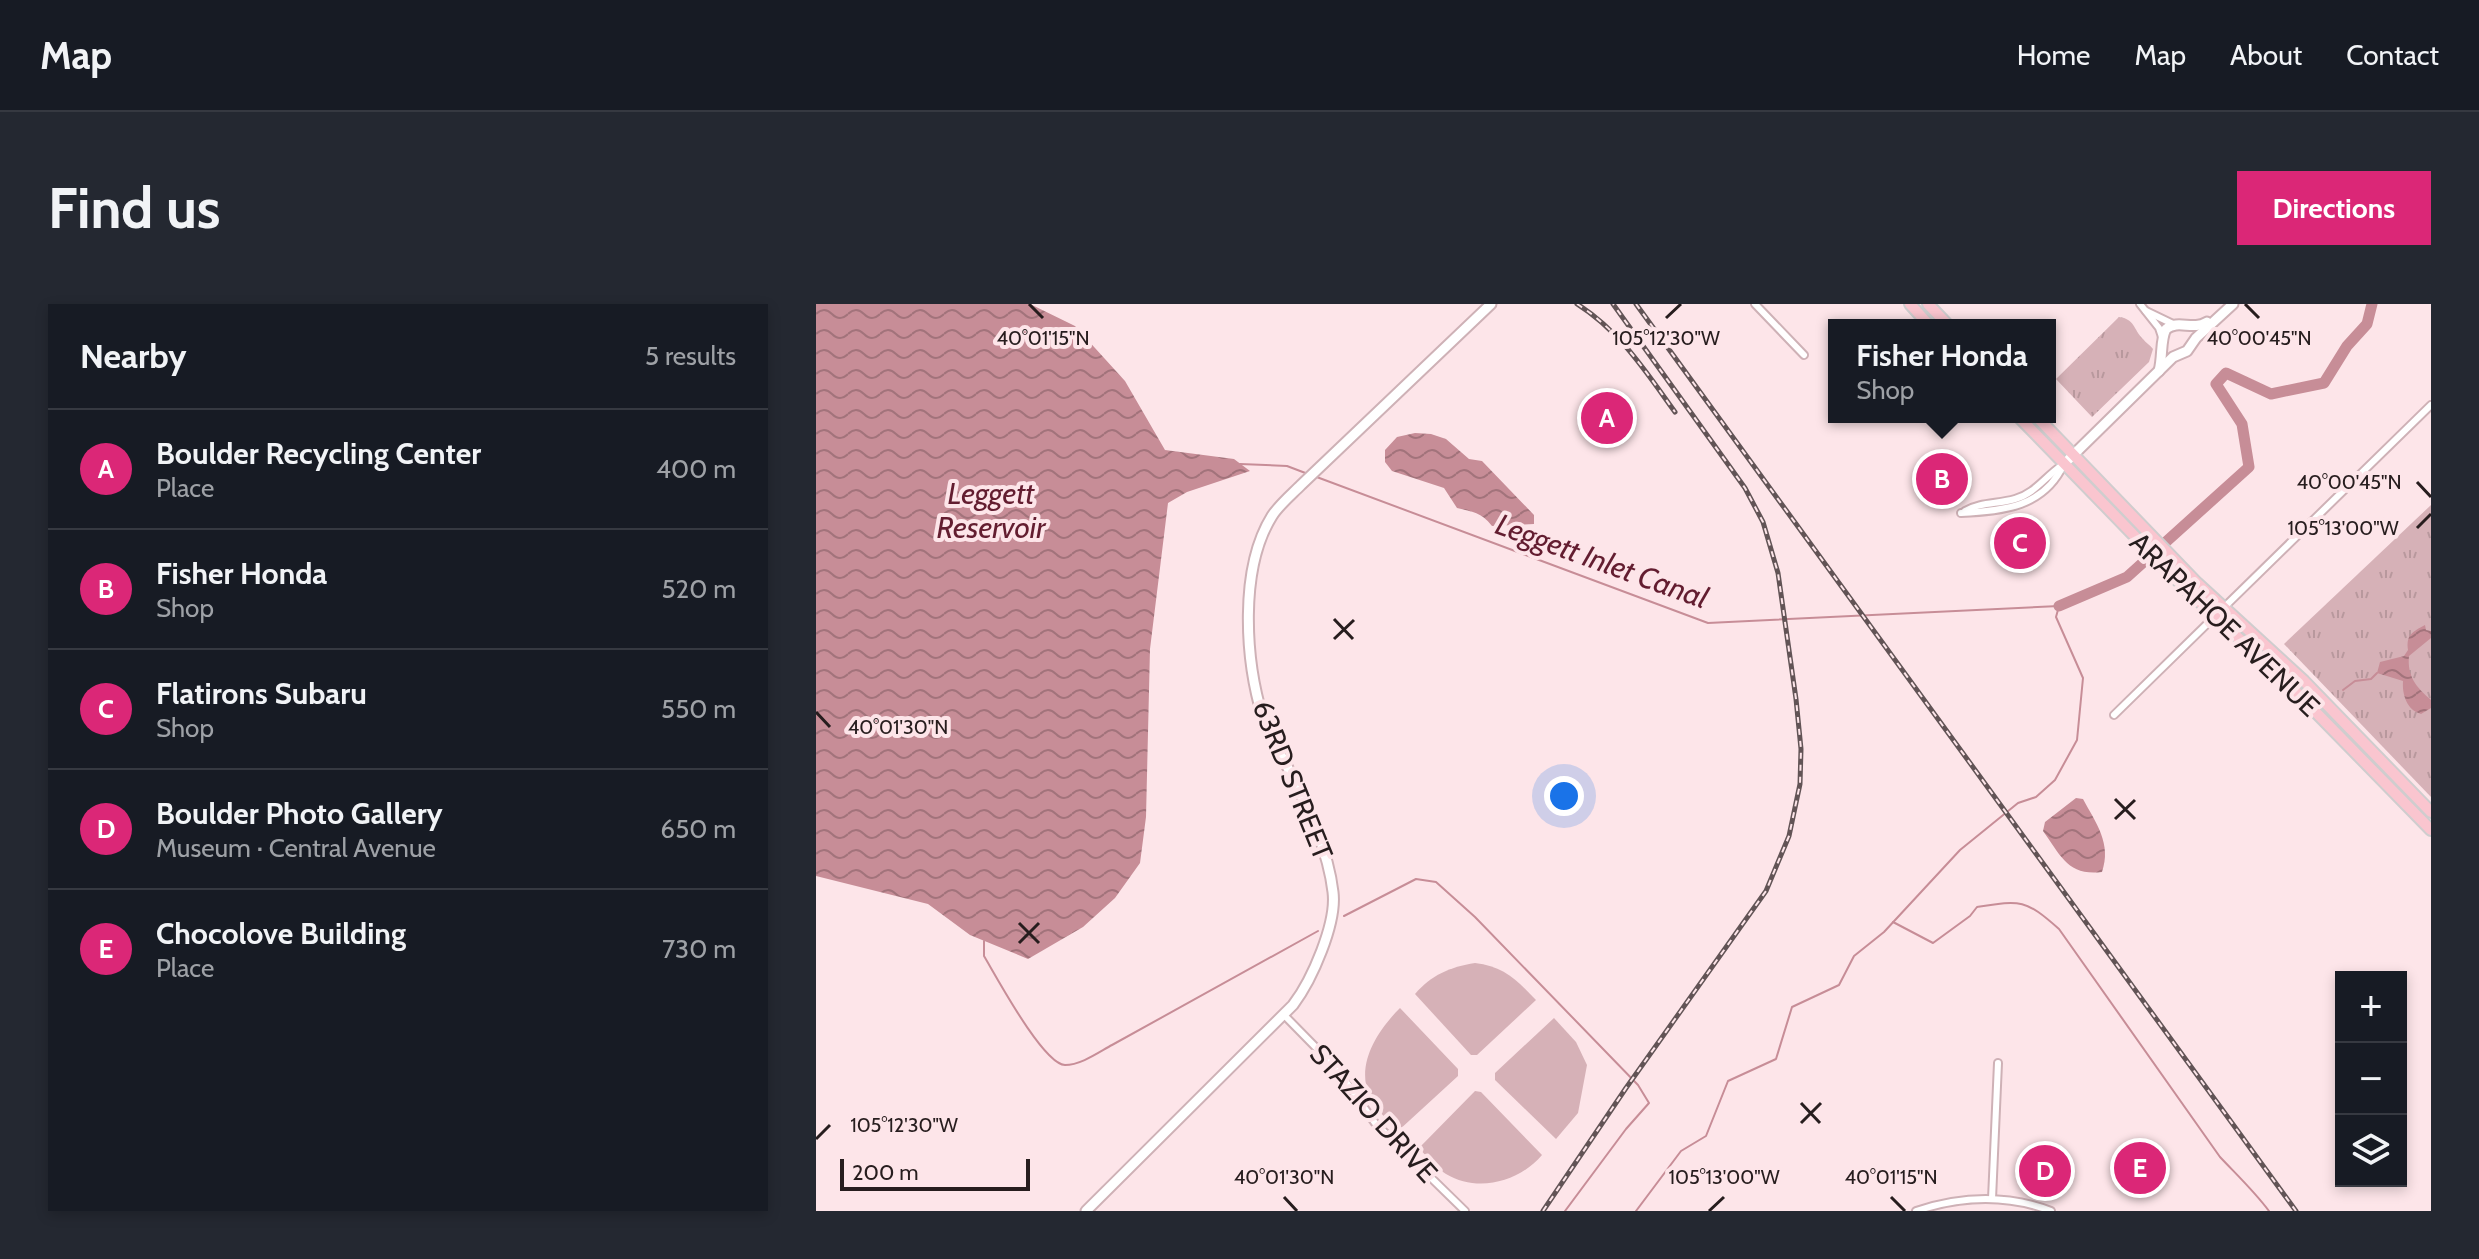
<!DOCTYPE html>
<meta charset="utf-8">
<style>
body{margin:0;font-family:Cabin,sans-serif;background:#242831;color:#f1f3f6}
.controls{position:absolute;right:24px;bottom:24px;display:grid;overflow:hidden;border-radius:0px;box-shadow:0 4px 12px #0003}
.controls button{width:72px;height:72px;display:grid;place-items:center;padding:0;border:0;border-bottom:2px solid #363941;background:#171b24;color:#f1f3f6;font:40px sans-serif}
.scale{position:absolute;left:24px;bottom:20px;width:190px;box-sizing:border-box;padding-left:8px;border:4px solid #271d1e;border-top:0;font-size:22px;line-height:28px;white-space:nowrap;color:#271d1e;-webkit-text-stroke:6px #fde5e9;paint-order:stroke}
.you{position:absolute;left:748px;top:492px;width:28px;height:28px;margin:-20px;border:6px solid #fff;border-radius:50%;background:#1a73e8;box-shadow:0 0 0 12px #1a73e833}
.badge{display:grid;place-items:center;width:52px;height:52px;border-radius:50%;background:#db2777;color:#fff;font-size:26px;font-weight:700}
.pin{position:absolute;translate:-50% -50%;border:4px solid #fff;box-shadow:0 2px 8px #0006}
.popup{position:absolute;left:1012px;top:15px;width:228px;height:104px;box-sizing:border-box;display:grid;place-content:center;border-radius:0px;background:#171b24;filter:drop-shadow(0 2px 6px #0005);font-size:26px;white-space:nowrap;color:#9ea1a6}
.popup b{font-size:30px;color:#f1f3f6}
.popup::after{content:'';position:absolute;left:50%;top:100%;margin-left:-16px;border:16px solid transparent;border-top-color:#171b24}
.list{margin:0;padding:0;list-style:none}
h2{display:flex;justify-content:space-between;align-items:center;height:104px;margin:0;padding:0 32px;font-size:34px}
h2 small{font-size:26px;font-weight:400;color:#9ea1a6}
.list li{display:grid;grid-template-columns:52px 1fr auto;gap:24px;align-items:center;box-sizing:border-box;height:120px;padding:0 32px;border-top:2px solid #363941}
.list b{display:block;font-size:30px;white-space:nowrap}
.list p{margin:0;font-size:26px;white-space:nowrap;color:#9ea1a6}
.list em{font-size:26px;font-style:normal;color:#9ea1a6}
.icon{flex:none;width:44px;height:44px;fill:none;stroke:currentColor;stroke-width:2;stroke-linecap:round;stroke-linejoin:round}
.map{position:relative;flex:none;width:1615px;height:907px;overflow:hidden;border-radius:0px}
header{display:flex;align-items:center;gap:48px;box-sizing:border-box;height:112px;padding:0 40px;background:#171b24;border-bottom:2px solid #363941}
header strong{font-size:38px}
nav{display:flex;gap:44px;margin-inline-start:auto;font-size:28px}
.intro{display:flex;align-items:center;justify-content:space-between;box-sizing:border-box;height:192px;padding:0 48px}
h1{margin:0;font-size:56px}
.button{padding:20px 36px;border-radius:0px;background:#db2777;color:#fff;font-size:28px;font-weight:700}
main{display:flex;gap:48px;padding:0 48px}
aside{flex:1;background:#171b24;border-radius:0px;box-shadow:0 4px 12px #0003}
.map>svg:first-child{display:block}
</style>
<header>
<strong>Map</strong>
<nav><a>Home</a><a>Map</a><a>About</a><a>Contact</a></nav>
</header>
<div class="intro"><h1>Find us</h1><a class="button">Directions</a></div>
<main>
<aside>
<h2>Nearby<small>5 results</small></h2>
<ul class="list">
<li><span class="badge">A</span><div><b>Boulder Recycling Center</b><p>Place</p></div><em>400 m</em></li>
<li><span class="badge">B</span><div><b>Fisher Honda</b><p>Shop</p></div><em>520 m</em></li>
<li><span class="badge">C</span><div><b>Flatirons Subaru</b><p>Shop</p></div><em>550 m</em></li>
<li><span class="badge">D</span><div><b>Boulder Photo Gallery</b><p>Museum · Central Avenue</p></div><em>650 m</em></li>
<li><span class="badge">E</span><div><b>Chocolove Building</b><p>Place</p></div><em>730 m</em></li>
</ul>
</aside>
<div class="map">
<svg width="1615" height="907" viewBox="0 0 1615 907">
<defs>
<pattern id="grass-tufts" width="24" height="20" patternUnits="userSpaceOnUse" patternTransform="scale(2)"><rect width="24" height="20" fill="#d6b1b7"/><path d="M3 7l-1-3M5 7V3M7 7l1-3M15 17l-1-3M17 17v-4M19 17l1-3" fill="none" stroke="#b8989d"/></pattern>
<pattern id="water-waves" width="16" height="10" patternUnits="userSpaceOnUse" patternTransform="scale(2)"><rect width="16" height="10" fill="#c78d97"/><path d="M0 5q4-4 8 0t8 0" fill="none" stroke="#a2737b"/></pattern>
</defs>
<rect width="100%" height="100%" fill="#fde5e9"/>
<g fill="url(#grass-tufts)">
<path d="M1303,13C1319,15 1317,25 1327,35C1330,39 1334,41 1337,45L1333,58L1276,113L1240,75Z"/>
<polygon points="1615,201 1615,493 1468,340"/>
</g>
<g fill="#d6b1b7">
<path d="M659,659C687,662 701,676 720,696L661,751H655L599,690C615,671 634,663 659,659Z"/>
<path d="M584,704L642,765V772L582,827C572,816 559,805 553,791C540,759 562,726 584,704Z"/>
<polygon points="738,714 760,738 771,761 762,809 740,835 679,776 679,769"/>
<path d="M659,787L665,788L726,851C703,878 662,889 630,870C620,864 611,853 603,844Z"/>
</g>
<g fill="url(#water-waves)">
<polygon points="0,0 214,0 259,22 309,77 349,146 418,155 434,167 371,188 352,199 334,345 330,513 324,559 299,594 267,623 212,655 154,631 112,600 0,572"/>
<path d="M599,129L615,130L630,135L653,155L666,157L718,211V220L676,222C665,208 657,208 641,204L628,184L576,167L569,158V146L581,133Z"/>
<path d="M1609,321L1610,326L1615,327V334L1593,352C1591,372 1600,383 1615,396V404L1605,410C1591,406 1586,391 1587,377L1561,369L1564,358L1588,352L1592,346C1590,331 1596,328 1609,321Z"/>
<path d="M1260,494L1267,495C1280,519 1296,540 1286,568C1252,572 1245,552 1227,527L1229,518Z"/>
</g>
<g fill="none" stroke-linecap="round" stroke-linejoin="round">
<g stroke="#c78d97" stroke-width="2">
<polyline points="424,160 471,162 492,170"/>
<polyline points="498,172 892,319 1243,302 1240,313 1267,374 1261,436 1239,476 1220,493 1202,499 1144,546 1068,628 1038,652 1023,681 976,703 960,755 912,777 890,832 865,847 820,907"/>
<polyline points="1527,386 1539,377 1555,375 1561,369"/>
<polyline points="528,612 600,575 620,578 659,613 822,781 833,799 810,825 749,907"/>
<path d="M1077,618L1117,639L1154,612L1161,603C1205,596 1209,595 1243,625L1404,853C1421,871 1438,887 1453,907"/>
<path d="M168,637V652C180,672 227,760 249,761C265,761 283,748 296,741L502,627"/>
</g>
<polyline stroke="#c78d97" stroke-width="11" points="1243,302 1311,273 1433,163 1426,120 1400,80 1410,69 1455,90 1508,79 1531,42 1551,20 1556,0"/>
<defs>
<g id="street">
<polyline points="939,0 988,51"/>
<polyline points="1324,0 1343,24 1346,33"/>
<polyline points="1330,7 1357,20"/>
<path d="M1149,207C1164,198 1182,200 1199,195C1218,190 1229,173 1245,162"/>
<path d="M1145,209C1188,207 1228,203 1248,160"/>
<polyline points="1298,411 1615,101"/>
<polyline points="468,711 521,765 559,819 649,907"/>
<polyline points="1176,895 1182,759"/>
<path d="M1100,907C1145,892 1190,890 1235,907"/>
</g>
<g id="secondary">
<path d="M1343,67C1347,53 1344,36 1350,25C1363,15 1376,27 1391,18"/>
<polyline points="1248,160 1357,53 1371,47 1380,34 1417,0"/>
<path d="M270,907L477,701C496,676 521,619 517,588C512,546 493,506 474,468C465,450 453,433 447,414C429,356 423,265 456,212C463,201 475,191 485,181L675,0"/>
</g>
<g id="primary">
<polyline points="1094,0 1113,21"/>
<polyline points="1112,0 1132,21"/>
<polyline points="1203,113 1372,287 1479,387 1615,526"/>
<polyline points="1221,113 1381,279 1488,377 1615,508"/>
</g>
</defs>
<use href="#street" stroke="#ceb1b6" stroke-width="10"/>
<use href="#secondary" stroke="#ceb1b6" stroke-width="13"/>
<use href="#primary" stroke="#cfcdce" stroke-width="14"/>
<use href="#street" stroke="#fff" stroke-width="6"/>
<use href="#secondary" stroke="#fff" stroke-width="9"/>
<use href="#primary" stroke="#fac5cf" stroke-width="10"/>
<defs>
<g id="rail">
<path d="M761,0C804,27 830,68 859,108"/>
<polyline points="820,0 1480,907"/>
<polyline points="727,907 810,784 950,587 973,532 984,480 985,445 980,395 962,269 947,218 929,184 797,0"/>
</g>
</defs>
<use href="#rail" stroke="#625456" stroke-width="5"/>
<use href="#rail" stroke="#fde5e9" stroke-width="2" stroke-dasharray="6" stroke-linecap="butt"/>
</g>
<path fill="none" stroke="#271d1e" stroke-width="3" d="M213,0L227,14M1429,0L1443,14M850,14L865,0M1601,178L1615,193M1601,224L1615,210M518,315L537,335M518,335L538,316M0,408L14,423M1299,495L1319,515M1299,515L1319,496M203,619L223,639M203,639L223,619M985,799L1004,819M985,819L1005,799M0,835L14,821M468,893L481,907M1075,893L1089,907M893,907L908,893"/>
<g text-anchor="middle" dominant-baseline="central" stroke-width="8" stroke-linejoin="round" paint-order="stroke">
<g font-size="28" fill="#271d1e" stroke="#fde5e9">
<text transform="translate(1409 320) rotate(44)">ARAPAHOE AVENUE</text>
<text transform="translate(477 476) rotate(68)">63RD STREET</text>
<text transform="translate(558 809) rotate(48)">STAZIO DRIVE</text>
</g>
<g font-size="30" font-style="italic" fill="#631d30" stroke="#fde5e9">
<text x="175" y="189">Leggett<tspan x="175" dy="34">Reservoir</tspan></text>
<text transform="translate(786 257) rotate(20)">Leggett Inlet Canal</text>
</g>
</g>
<g font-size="20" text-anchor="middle" fill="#271d1e" stroke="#fde5e9" stroke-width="8" stroke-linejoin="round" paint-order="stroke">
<text x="850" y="41">105°12'30"W</text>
<text x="227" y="41">40°01'15"N</text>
<text x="1443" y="41">40°00'45"N</text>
<text x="1533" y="185">40°00'45"N</text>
<text x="1527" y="231">105°13'00"W</text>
<text x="82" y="430">40°01'30"N</text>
<text x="88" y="828">105°12'30"W</text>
<text x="468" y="880">40°01'30"N</text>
<text x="1075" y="880">40°01'15"N</text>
<text x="908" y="880">105°13'00"W</text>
</g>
</svg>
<div class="controls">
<button>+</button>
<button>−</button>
<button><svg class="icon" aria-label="layers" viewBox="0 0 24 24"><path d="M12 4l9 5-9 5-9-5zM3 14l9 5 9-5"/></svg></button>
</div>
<div class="scale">200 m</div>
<div class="you"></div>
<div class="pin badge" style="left:791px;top:114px">A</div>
<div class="pin badge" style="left:1126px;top:175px">B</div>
<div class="popup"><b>Fisher Honda</b>Shop</div>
<div class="pin badge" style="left:1204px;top:239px">C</div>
<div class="pin badge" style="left:1229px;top:867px">D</div>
<div class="pin badge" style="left:1324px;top:864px">E</div>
</div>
</main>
